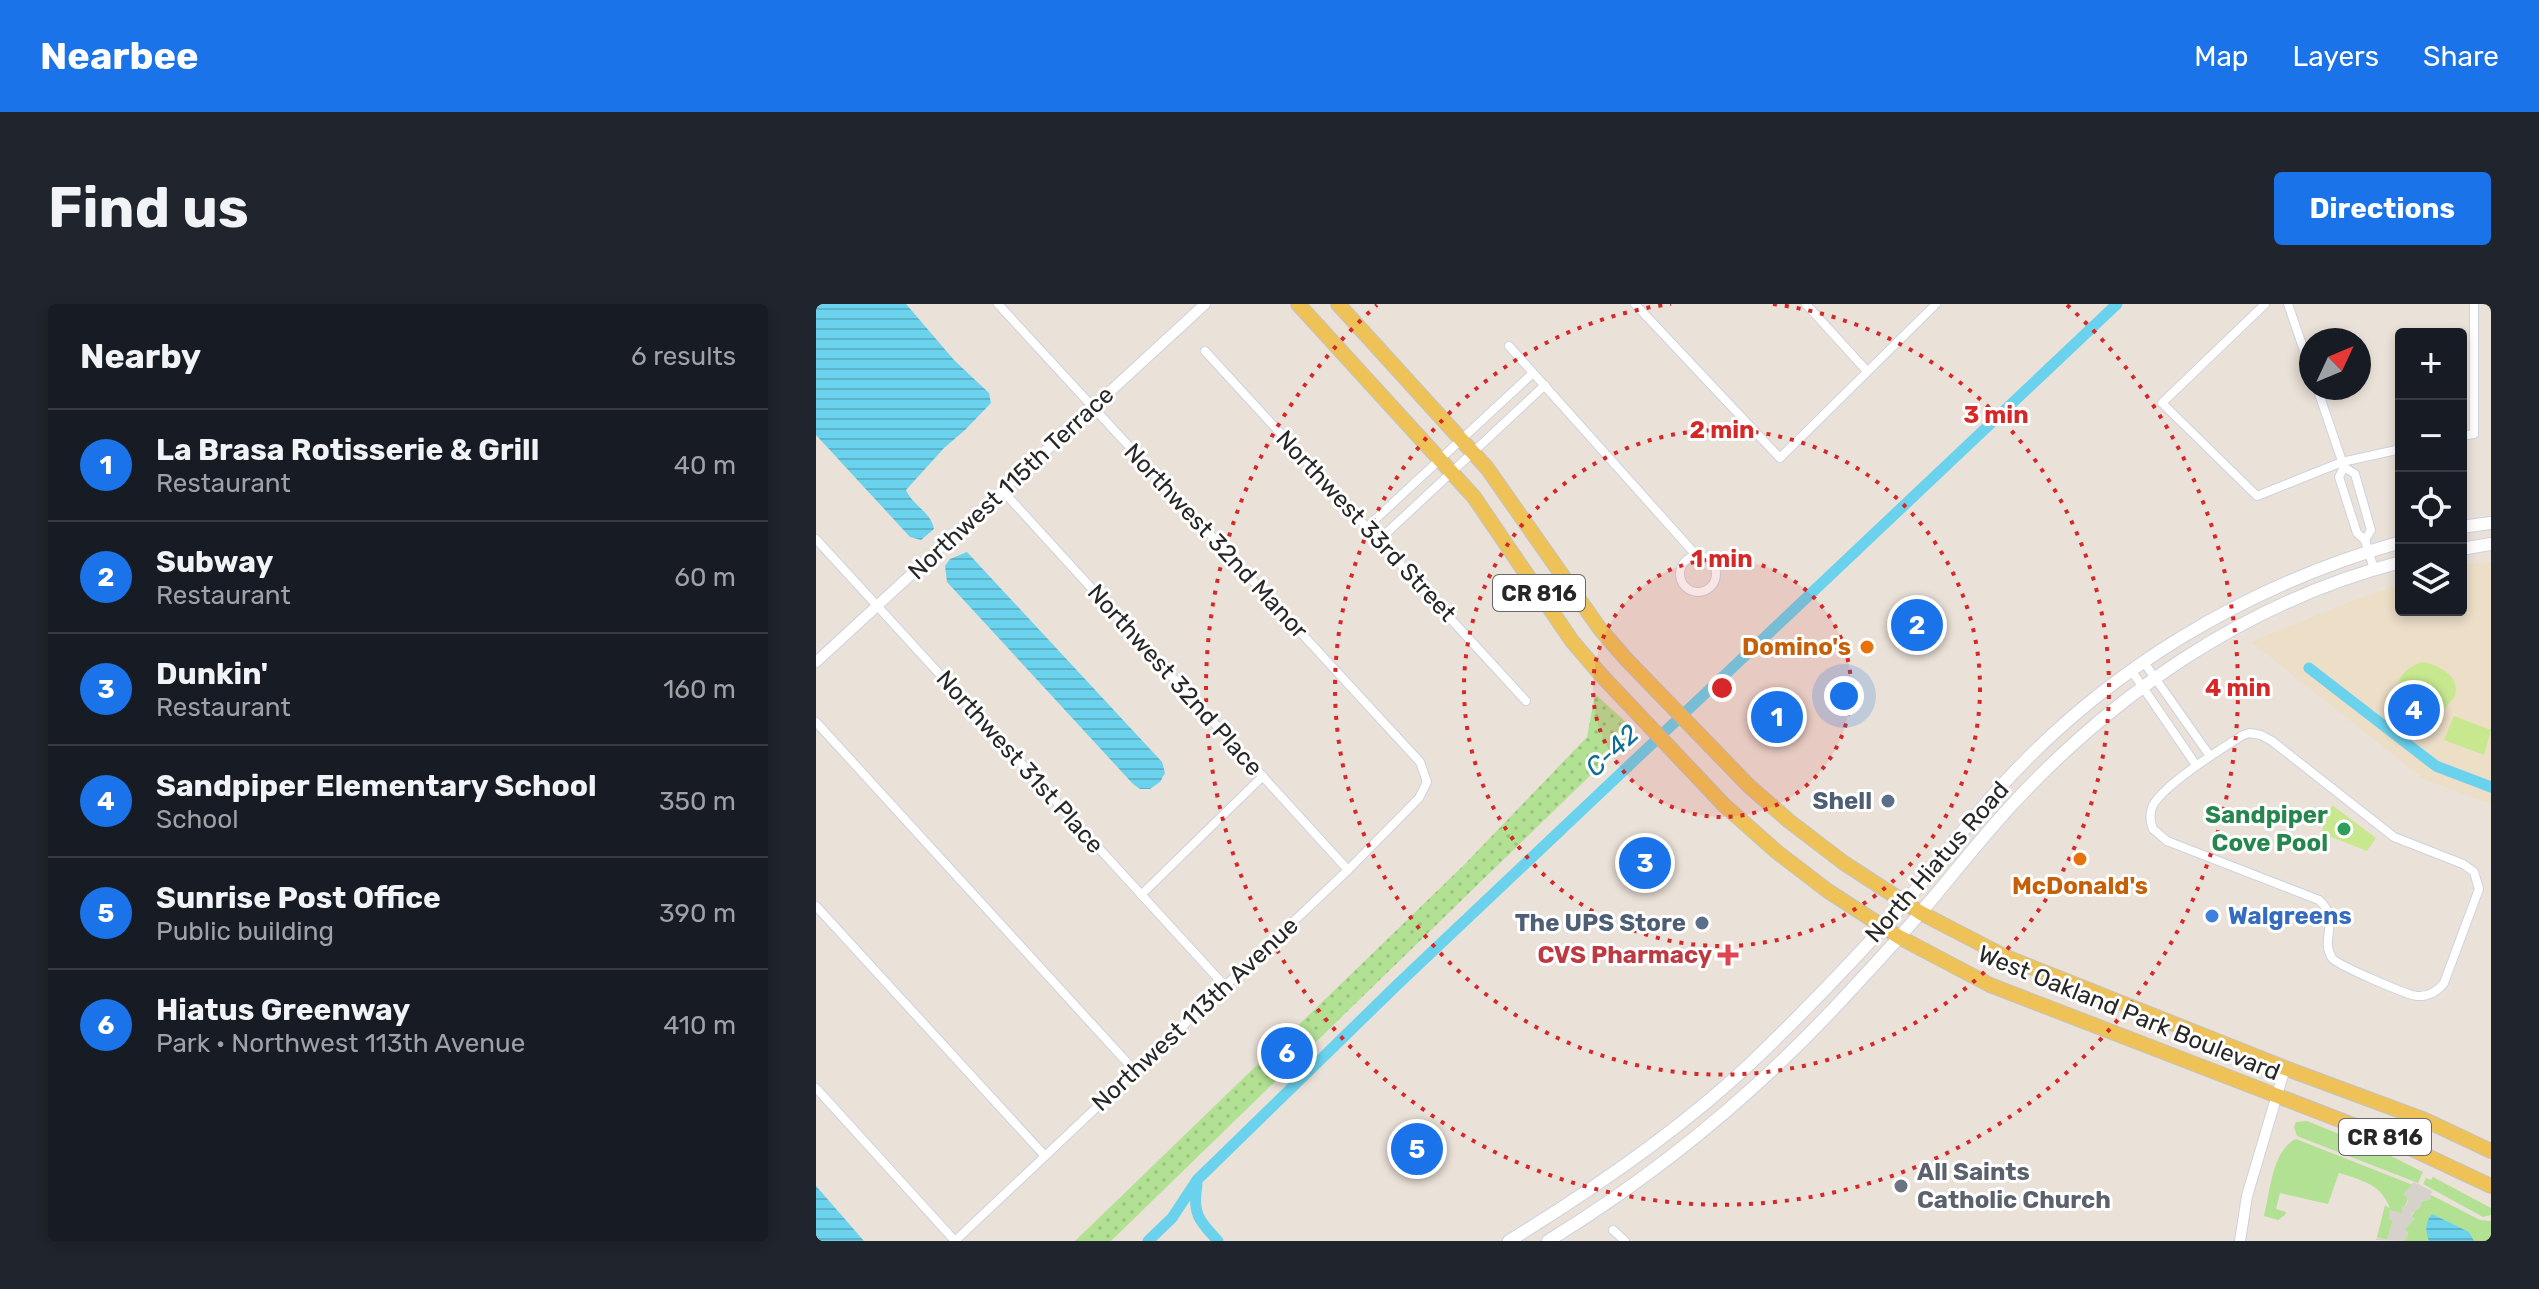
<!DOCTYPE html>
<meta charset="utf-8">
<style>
body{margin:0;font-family:Rubik,sans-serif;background:#20242c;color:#f1f3f6}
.controls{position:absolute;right:24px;top:24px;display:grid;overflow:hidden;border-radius:8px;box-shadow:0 4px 12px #0003}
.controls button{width:72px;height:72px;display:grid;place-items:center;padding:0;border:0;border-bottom:2px solid #363941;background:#171b24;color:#f1f3f6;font:40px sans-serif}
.compass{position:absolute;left:1483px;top:24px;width:72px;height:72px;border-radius:50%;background:#171b24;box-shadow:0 4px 12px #0003;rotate:46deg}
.you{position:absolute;left:1028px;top:392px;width:28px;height:28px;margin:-20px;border:6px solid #fff;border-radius:50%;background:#1a73e8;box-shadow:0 0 0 12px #1a73e833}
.badge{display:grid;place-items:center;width:52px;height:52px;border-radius:50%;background:#1a73e8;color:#fff;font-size:26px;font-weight:700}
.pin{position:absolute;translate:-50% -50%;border:4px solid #fff;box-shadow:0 2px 8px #0006}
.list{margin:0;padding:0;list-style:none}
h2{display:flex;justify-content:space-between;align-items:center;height:104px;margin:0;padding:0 32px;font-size:34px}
h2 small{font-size:26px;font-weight:400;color:#9ea1a6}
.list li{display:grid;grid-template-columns:52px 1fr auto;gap:24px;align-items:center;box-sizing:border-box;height:112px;padding:0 32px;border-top:2px solid #363941}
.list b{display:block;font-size:30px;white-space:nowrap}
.list p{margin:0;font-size:26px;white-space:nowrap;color:#9ea1a6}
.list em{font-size:26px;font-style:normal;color:#9ea1a6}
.icon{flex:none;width:44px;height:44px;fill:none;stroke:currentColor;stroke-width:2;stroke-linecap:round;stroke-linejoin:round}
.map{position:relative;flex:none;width:1675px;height:937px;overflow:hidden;border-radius:8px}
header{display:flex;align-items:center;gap:48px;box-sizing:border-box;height:112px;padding:0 40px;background:#1a73e8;color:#fff}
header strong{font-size:38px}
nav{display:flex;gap:44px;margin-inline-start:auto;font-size:28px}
.intro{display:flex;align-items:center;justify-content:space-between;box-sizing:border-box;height:192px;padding:0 48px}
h1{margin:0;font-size:56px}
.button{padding:20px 36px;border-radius:8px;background:#1a73e8;color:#fff;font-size:28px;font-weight:700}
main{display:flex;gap:48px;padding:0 48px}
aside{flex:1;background:#171b24;border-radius:8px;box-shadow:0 4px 12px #0003}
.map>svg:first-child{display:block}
</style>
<header>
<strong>Nearbee</strong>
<nav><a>Map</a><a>Layers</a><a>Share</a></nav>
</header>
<div class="intro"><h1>Find us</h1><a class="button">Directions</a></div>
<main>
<aside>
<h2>Nearby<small>6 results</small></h2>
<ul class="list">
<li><span class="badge">1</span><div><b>La Brasa Rotisserie &amp; Grill</b><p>Restaurant</p></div><em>40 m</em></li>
<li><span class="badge">2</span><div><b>Subway</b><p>Restaurant</p></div><em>60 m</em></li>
<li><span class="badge">3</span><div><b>Dunkin'</b><p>Restaurant</p></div><em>160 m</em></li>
<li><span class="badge">4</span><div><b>Sandpiper Elementary School</b><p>School</p></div><em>350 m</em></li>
<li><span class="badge">5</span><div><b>Sunrise Post Office</b><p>Public building</p></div><em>390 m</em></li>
<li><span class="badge">6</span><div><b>Hiatus Greenway</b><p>Park · Northwest 113th Avenue</p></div><em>410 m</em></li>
</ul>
</aside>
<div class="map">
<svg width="1675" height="937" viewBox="0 0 1675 937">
<defs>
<pattern id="park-dots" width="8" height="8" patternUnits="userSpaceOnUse" patternTransform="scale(2)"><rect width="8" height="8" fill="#b3e194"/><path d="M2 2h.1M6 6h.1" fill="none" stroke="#9ac180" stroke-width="1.8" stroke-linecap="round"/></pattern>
<pattern id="water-rules" width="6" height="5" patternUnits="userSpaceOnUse" patternTransform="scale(2)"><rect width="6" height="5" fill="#6ad2ed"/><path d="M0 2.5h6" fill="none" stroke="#5cb4cb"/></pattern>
</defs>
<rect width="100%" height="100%" fill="#eae1d8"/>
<polygon fill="#ecdec7" points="1675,258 1675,500 1608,475 1435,338 1536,297 1585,280 1585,306 1645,306 1645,261"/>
<g fill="#b3e194">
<polygon points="1491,817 1567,848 1607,868 1602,879 1481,832 1478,823 1480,818"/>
<path d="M1480,835L1597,881L1586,910L1573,906L1577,917L1571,936L1561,933L1569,901L1574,905C1566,880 1545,876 1523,869L1512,900L1464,889L1460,905L1470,908L1469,911L1462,916L1448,912C1454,889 1456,846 1480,835Z"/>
<polygon points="1617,873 1675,904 1675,911 1667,913 1607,880 1610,874 1615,876"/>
<polygon points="1615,891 1664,916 1675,917 1675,932 1670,937 1589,937 1592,928 1588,926 1598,915 1595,913 1606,897 1613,896"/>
</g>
<polygon fill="url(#park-dots)" points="779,390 820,427 295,937 259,937 648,561 771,433"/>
<g fill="#c8e88f">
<path d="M1607,358C1622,361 1645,372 1639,392C1636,398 1629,402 1627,408C1626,412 1626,416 1626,421L1617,424L1606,420L1603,407C1599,403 1591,400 1587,396C1572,379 1592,361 1607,358Z"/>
<polygon points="1638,412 1675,426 1668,451 1628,436"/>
<polygon points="1516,501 1560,534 1551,547 1505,529"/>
</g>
<polygon fill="#d6d1cb" points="1598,878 1616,887 1613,896 1606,897 1604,904 1596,909 1595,913 1598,916 1588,926 1592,927 1589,937 1560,936 1561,933 1571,936 1577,917 1573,915 1573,906 1586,909 1586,902 1590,902 1592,897 1591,893 1587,891"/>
<g fill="url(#water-rules)">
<path d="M0,0H90L138,56L173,89L175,99L149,126L128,144L90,186C97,202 115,208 118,225L105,236L94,233L0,131Z"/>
<polygon points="151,248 346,458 349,469 344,478 334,485 324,485 317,480 131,278 129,262 134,255"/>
<polygon points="0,882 48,937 4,937 0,933"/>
<path d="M1616,910L1653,928L1658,937H1613C1609,928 1609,917 1616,910Z"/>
</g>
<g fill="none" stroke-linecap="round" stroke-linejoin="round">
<g stroke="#6ad2ed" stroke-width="11">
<polyline points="1493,364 1620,462 1675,483"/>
<path d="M381,881C376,909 383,917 402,937"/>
<polyline points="332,937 356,914 381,876 582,680 1301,0"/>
</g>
<defs>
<g id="minor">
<polyline points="819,0 964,154 1120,0"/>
<polyline points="990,0 1050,66"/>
<polyline points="1449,0 1346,99 1441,192 1526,158 1585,145"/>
<polyline points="1472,0 1495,67"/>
<polyline points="693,42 880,251"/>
<polyline points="389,47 710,397"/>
<polyline points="1501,84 1528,163 1539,170 1555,226 1549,236"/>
<polyline points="1645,132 1658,130 1658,0"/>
<polyline points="1528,163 1523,173 1541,229 1549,236 1558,265"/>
<polyline points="186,186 532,566"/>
<polyline points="551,223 717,69"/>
<polyline points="0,235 408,681"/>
<polyline points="563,236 729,81"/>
<circle cx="882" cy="270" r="18"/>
<polyline points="1327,357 1394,452"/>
<polyline points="1315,366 1380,461"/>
<polyline points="0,418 318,766"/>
<path d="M1434,429L1445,431L1456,437L1578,533L1647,560L1658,568L1663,585L1628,679C1622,687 1612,693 1601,692C1591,691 1521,661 1516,654C1503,633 1526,617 1503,596L1351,537L1337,525C1334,517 1333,509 1337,501C1351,478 1404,446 1427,431Z"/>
<polyline points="325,591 447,472"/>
<polyline points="0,602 229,852"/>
<polyline points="0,784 139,937 532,566 603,494 611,478 604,458 182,0"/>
<polyline points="797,926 809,937"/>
</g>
<g id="tertiary">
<polyline points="0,358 389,0"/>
<polyline points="1424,937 1431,892 1469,764"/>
</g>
<g id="secondary">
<polyline points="1645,223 1675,219"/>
<polyline points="1645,245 1675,240"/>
<path d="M693,937C778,885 863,827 936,758C987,709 1040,654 1087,601C1118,564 1147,525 1179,489C1287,367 1429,282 1585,238"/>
<path d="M732,937C838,872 936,792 1021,701C1050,670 1079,639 1106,607C1135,573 1162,538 1192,505C1297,390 1432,297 1585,258"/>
</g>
<g id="primary">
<polyline points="482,0 658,193 756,337 786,372 908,501 961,548 1012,587 1083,633 1174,681 1581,838 1675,882"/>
<polyline points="522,0 671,164 784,325 810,355 933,482 973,517 1028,559 1105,609 1190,653 1469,764 1609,816 1675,847"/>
</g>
</defs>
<use href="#minor" stroke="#cdd2e0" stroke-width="10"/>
<use href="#tertiary" stroke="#cdd2e0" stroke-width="12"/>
<use href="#secondary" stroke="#cdd2e0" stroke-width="14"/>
<use href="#primary" stroke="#c3c3c3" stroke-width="16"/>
<use href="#minor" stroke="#fff" stroke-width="8"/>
<use href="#tertiary" stroke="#fff" stroke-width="10"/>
<use href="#secondary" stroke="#fff" stroke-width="12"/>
<use href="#primary" stroke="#efc258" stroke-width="14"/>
</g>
<circle cx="906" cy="384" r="129" fill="#d62828" fill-opacity=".12"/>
<g fill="none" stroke="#d62828" stroke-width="4" stroke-dasharray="4 8">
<circle cx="906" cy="384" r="129"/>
<circle cx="906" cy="384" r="258"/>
<path d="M957 0A387 387 0 1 1 855 0"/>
<path d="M1251 1A516 516 0 1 1 561 1"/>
</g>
<g fill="#e8710a" stroke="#fff" stroke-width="3">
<circle cx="1051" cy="343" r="8"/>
<circle cx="1264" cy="555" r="8"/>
</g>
<g fill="#5c6f8a" stroke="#fff" stroke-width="3">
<circle cx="1072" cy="497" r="8"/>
<circle cx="886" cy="619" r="8"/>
</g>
<circle fill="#2e9e5b" stroke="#fff" stroke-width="3" cx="1528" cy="525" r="8"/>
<circle fill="#3f7fe0" stroke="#fff" stroke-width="3" cx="1396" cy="612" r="8"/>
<path fill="#e0444e" stroke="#fff" stroke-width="3" d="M908 639h8v8h8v8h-8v8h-8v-8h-8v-8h8z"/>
<circle fill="#6b7280" stroke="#fff" stroke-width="3" cx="1085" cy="882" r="8"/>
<g text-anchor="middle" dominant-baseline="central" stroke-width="6" stroke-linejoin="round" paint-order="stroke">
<g fill="#fff" stroke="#686868" stroke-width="2">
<rect x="677" y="271" width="92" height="36" rx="6"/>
<rect x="1523" y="815" width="92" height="36" rx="6"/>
</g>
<g font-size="22" font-weight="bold" fill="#272727">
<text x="723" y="289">CR 816</text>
<text x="1569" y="833">CR 816</text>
</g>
<g font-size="24" fill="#272727" stroke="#fff">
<text transform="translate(195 179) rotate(-43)">Northwest 115th Terrace</text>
<text transform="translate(550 222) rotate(47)">Northwest 33rd Street</text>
<text transform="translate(400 237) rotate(47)">Northwest 32nd Manor</text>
<text transform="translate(359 376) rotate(48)">Northwest 32nd Place</text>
<text transform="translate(204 458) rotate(48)">Northwest 31st Place</text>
<text transform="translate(1121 558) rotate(-49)">North Hiatus Road</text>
<text transform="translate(1313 709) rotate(22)">West Oakland Park Boulevard</text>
<text transform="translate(379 710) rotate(-43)">Northwest 113th Avenue</text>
</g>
<g font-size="24" font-weight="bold" fill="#c56008" stroke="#fff" text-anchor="end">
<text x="1035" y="343">Domino's</text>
<text x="1264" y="582" text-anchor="middle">McDonald's</text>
</g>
<g font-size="24" font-weight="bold" fill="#4e5e75" stroke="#fff" text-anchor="end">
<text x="1056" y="497">Shell</text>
<text x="870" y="619">The UPS Store</text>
</g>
<g font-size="24" font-weight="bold" fill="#27864d" stroke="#fff" text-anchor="end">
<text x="1512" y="511">Sandpiper<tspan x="1512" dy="28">Cove Pool</tspan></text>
</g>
<g font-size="24" font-weight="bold" fill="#366cbe" stroke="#fff" text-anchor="start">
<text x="1412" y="612">Walgreens</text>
</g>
<g font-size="24" font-weight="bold" fill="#be3a42" stroke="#fff" text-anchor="end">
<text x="896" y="651">CVS Pharmacy</text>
</g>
<g font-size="24" font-weight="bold" fill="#5b616d" stroke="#fff" text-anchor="start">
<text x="1101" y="868">All Saints<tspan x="1101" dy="28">Catholic Church</tspan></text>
</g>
<g font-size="26" font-style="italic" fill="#0e6e94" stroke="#fff">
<text transform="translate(796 447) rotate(-43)">C-42</text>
</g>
</g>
<circle cx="906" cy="384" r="12" fill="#d62828" stroke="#fff" stroke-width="4"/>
<g font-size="24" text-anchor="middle" font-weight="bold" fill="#d62828" stroke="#fff" stroke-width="6" stroke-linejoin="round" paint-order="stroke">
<text x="1180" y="119">3 min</text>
<text x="906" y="134">2 min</text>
<text x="906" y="263">1 min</text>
<text x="1422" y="392">4 min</text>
</g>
</svg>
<div class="controls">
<button>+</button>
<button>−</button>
<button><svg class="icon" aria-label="locate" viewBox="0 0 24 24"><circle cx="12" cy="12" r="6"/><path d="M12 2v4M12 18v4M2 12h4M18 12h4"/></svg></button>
<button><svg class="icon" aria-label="layers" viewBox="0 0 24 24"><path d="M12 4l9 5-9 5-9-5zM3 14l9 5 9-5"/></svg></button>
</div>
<svg class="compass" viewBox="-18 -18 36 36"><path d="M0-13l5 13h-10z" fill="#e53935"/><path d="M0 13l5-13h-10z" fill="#9ea1a6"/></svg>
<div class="you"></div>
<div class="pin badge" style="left:961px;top:413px">1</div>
<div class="pin badge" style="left:1101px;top:321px">2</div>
<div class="pin badge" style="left:829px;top:559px">3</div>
<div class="pin badge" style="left:1598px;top:406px">4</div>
<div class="pin badge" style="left:601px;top:845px">5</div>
<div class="pin badge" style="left:471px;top:749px">6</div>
</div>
</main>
